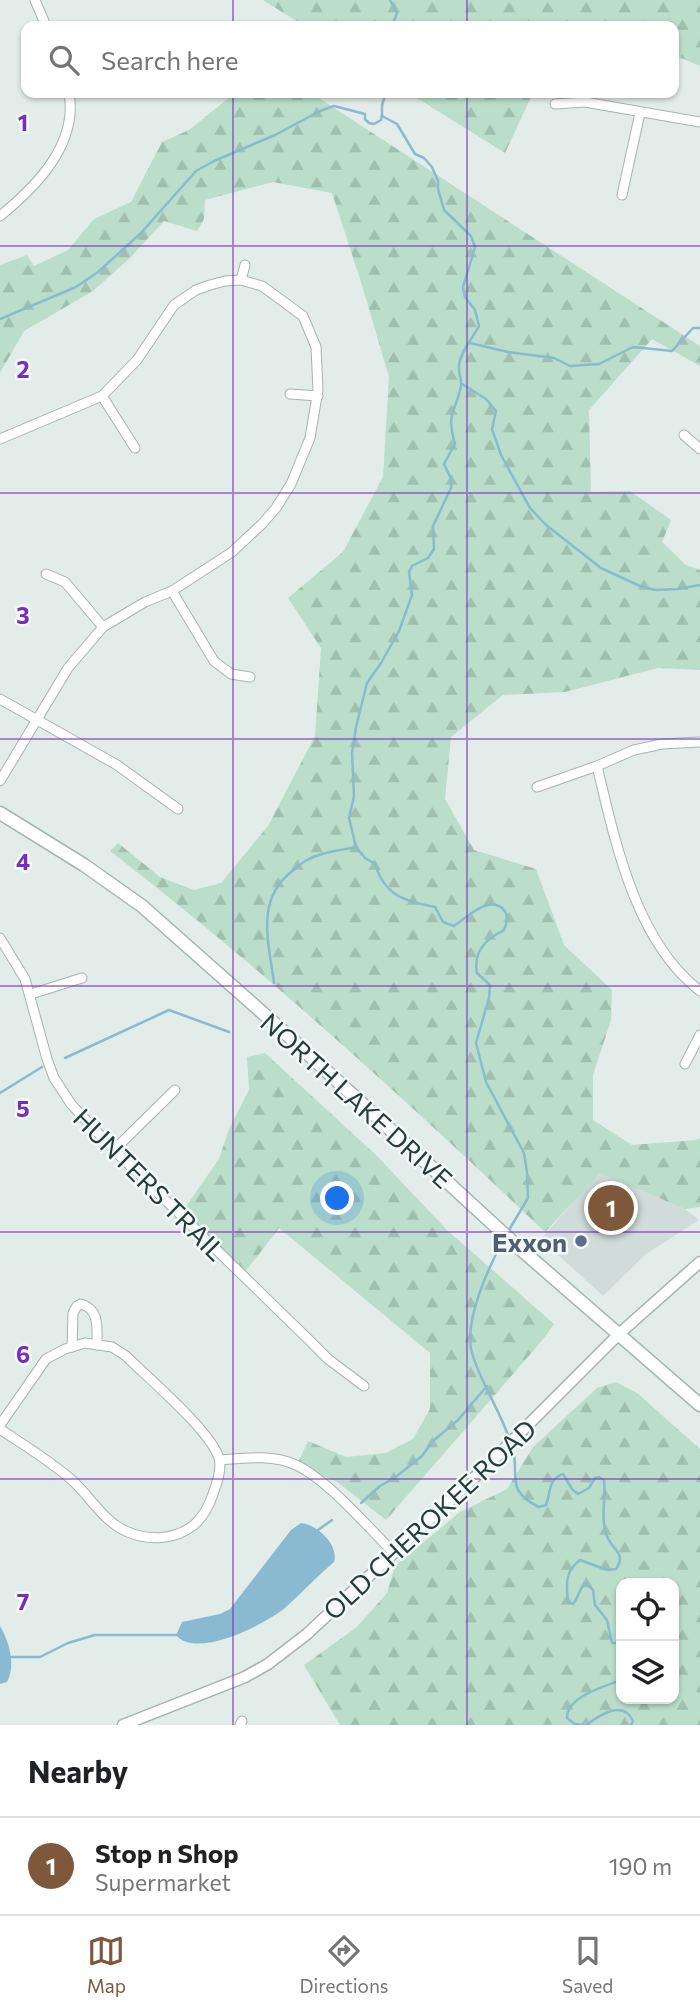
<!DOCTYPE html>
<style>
body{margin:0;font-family:Commissioner,sans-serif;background:#f6f6f6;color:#202124}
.controls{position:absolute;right:21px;bottom:21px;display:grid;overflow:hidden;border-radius:14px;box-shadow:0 2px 5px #0004}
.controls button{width:63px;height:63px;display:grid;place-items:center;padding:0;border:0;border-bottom:2px solid #e0e0e0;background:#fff;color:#202124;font:35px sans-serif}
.you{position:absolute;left:338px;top:1199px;width:24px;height:24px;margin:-18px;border:5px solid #fff;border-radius:50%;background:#1a73e8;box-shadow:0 0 0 10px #1a73e833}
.badge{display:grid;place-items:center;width:46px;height:46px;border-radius:50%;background:#7f573b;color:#fff;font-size:23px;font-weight:700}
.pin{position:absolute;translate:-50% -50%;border:4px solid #fff;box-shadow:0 2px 7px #0006}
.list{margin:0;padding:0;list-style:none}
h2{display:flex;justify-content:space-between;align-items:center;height:91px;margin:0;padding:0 28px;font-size:30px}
h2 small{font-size:23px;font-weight:400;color:#757577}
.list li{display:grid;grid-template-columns:46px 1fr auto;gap:21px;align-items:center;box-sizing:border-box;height:98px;padding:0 28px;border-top:2px solid #e0e0e0}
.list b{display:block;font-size:26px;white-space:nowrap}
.list p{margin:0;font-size:23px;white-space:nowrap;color:#757577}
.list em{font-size:23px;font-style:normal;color:#757577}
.icon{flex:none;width:38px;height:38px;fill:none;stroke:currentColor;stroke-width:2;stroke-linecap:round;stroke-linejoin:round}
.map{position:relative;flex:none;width:700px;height:1725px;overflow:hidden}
.search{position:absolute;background:#fff;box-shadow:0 2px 5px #0004;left:21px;right:21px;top:21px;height:77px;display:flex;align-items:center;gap:18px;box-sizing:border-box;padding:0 24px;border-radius:14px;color:#757577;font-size:26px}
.sheet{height:189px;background:#fff}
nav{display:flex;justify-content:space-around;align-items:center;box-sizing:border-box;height:98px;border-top:2px solid #e0e0e0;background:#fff;font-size:19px;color:#757577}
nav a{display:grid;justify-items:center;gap:4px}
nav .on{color:#7f573b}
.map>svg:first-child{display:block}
</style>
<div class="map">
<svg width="700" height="1725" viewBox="0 0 700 1725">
<defs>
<pattern id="forest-firs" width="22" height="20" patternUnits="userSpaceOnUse" patternTransform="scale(1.75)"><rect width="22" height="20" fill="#badeca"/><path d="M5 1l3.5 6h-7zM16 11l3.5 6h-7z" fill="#a0bfae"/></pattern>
</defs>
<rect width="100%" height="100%" fill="#e2ece9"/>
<polygon fill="#d0dcd9" points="599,1172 685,1209 699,1220 646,1254 603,1296 541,1239"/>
<g fill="url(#forest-firs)" fill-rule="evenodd">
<polygon points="263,0 700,0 700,66 674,55 674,26 304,26"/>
<path d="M235,93H311L700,346V366L652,339L589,410L591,492L630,491L671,520L662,542L686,565L700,570V670L658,668L565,692L503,695L451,737L445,799L474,850L536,869L564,945L612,990L611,1020L593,1075V1120L632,1145L696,1140L700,1138V1207L685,1209L600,1173L545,1232C405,1099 263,969 110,851L118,843L160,877L194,890L221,883L268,826L315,736L321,648L288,598L343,552L383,477L389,377L361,282L332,193L273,182L205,200L204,219L197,231L164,221L129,259L93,291L24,331L0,373V265L27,255L34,266L68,250L94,219L131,202L162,142L189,130Z"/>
<polygon points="409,93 533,93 505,153"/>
<polygon points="265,1053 376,1155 447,1230 554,1324 540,1343 386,1520 337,1482 297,1465 308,1441 346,1457 386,1453 413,1439 430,1409 430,1353 279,1228 242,1276 180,1215 219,1159 229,1129 249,1090 247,1057"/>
<path d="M616,1382L637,1393L700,1449V1725H340L304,1665L357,1627L387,1593L395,1566L460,1512L507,1489L533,1447L597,1388ZM621,1583H674V1699H621Z"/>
</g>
<g fill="#89bad2">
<path d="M301,1523C318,1525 339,1545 334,1562C317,1576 302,1593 286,1607C266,1624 196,1660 176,1635L182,1622L220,1614L230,1609L291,1530Z"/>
<path d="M0,1626C9,1641 16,1665 7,1682L0,1684Z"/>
</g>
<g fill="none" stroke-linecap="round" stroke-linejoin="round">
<g stroke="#89bad2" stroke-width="2.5">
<polyline points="390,0 397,13 392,26"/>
<path d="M382,116L397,124L415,154L424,158L432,167L438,181V189L444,210L471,236L475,247L463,287L465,297L475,310L479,326C472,339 461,351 459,365C458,372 462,379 461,386C455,415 446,411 455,444L444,464L451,479V488L433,526L434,549L428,558L412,566L409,572L412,595L399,631L381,663L367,683L356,727L352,753L354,796L349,818L356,847L365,858L375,864C385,896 404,901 435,907L443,922L454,926C466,918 488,895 503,909C509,915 507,924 504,930C486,939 473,951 477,973L490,985L489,998L476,1043L486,1082L524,1153L527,1172L528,1198L509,1230"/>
<polyline points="382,116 382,105 386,93"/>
<polyline points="0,319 76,287 98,272 141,233 196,171 214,161 275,135 320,111 334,106 365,114 365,119 369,123 374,124 381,120 382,116"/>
<polyline points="470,343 508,352 554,358 570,366 599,364 633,347 672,351 693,328 700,328"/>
<polyline points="462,384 486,399 496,411 492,429 501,455 530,508 546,525 601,568 640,586 655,590 677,589 700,585"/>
<path d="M274,983C269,943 255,901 291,872C300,865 307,858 319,855C330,851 343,850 356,847"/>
<polyline points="65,1058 169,1010 229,1032"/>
<polyline points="0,1093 42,1067"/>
<path d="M504,1239C489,1266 463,1322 472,1353C481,1383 499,1409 509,1438"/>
<path d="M512,1445C521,1473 503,1490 539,1507L546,1505C551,1492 548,1479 563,1474L572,1489L578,1494L589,1488L595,1478L599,1477L604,1480C606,1497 600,1520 607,1536C612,1550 627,1553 616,1569L607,1570L580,1560C565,1571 566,1584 568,1602L573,1604C579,1597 579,1588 586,1583L593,1590L595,1605L607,1620L612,1643H621"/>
<polyline points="361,1503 380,1486 397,1476 422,1456 433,1441 458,1420 487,1386"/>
<polyline points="318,1530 332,1520"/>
<polyline points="11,1657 40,1657 68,1643 95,1635 176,1635"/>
<path d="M584,1725L575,1724L567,1718C567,1696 604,1687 621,1680"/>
<path d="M586,1725C600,1715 623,1699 633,1721L631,1725"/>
</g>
<defs>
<g id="minor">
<polyline points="35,0 46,26"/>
<polyline points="555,104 585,102 700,122"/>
<polyline points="622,195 640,113"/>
<path d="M0,216C37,186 78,144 69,93"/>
<polyline points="241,280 245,265"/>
<polyline points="290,394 318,396"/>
<polyline points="102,396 135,448"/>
<polyline points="684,435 700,449"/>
<polyline points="0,439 102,396 137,360 174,305 196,290 210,285 225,281 241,280 262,286 303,316 316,347 318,390 310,438 291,484 276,508 262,524 232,552 172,591 145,602 103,627 68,668 0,781"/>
<polyline points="46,574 65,582 103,627"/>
<polyline points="172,591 214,661 231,674 250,677"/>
<polyline points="0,699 117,765 178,809"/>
<path d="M597,766C615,841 635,941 700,991"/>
<polyline points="537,787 597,766 634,750 662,744 700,742"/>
<polyline points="0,938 25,979 47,1059 54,1078 71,1104 114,1150 306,1337 328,1359 364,1386"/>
<polyline points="31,994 82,978"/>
<polyline points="685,1064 700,1035"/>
<polyline points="114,1150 175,1090"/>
<path d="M72,1347L73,1313L77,1306L81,1304C100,1309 97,1329 97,1345"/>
<path d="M0,1425L46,1359L65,1349L85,1343L112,1347L126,1356C149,1379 210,1430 219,1458C222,1469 217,1483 213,1494C209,1506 204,1516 194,1525C175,1540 149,1541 128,1532C105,1523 91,1498 74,1482C51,1461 25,1446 0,1429"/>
<path d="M220,1460C244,1458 273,1454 296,1465C328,1480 368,1527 394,1553"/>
<polyline points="240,1725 242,1721"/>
</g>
<polyline id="tertiary" points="123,1725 245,1677 268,1664 307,1634 491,1462 620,1333 700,1262"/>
<polyline id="secondary" points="0,813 84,865 142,906 283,1031 517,1246 700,1405"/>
</defs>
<use href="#minor" stroke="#a5b4b1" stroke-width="11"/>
<use href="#tertiary" stroke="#a5b4b1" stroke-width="13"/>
<use href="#secondary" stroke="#a0b8b4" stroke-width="15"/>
<use href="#minor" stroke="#fff" stroke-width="9"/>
<use href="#tertiary" stroke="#fff" stroke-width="10"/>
<use href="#secondary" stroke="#fff" stroke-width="12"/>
</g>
<path fill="none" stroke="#7b2cbf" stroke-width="2" stroke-opacity="0.55" d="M233,0V26M467,0V26M233,93V1725M467,93V1725M0,246H700M0,493H700M0,739H700M0,986H700M0,1232H700M0,1479H700"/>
<circle fill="#5c6f8a" stroke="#f2f9f7" stroke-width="2.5" cx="581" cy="1241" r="7"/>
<g text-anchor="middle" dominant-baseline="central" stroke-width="5" stroke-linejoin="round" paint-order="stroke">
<g font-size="26" fill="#223d3b" stroke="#f2f9f7">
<text transform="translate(357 1100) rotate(42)">NORTH LAKE DRIVE</text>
<text transform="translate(150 1184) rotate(45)">HUNTERS TRAIL</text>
<text transform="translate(429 1519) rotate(-43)">OLD CHEROKEE ROAD</text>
</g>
<g font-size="26" font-weight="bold" fill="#4e5e75" stroke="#f2f9f7" text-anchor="end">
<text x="567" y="1241">Exxon</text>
</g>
</g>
<g font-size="23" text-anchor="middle" font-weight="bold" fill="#7b2cbf" stroke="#f2f9f7" stroke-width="5" stroke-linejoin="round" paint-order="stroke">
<text x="23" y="131">1</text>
<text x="23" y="378">2</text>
<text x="23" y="624">3</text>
<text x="23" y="870">4</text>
<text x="23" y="1117">5</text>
<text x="23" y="1363">6</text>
<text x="23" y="1610">7</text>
</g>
</svg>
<div class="controls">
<button><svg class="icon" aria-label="locate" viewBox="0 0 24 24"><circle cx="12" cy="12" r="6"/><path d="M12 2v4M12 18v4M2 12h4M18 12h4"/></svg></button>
<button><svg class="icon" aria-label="layers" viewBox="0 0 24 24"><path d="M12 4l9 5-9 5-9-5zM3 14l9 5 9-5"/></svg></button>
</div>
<div class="you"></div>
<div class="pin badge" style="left:611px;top:1208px">1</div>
<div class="search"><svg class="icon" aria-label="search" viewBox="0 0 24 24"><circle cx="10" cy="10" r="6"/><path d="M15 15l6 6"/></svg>Search here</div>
</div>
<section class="sheet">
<h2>Nearby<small></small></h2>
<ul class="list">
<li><span class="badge">1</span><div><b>Stop n Shop</b><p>Supermarket</p></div><em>190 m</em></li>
</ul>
</section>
<nav>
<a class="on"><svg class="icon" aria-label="map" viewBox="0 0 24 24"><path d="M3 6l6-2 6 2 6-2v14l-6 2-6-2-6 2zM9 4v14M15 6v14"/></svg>Map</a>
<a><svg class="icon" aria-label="directions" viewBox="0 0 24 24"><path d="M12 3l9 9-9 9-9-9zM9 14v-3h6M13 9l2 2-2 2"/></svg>Directions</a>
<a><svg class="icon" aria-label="saved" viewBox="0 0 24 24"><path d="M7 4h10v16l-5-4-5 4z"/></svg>Saved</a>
</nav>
